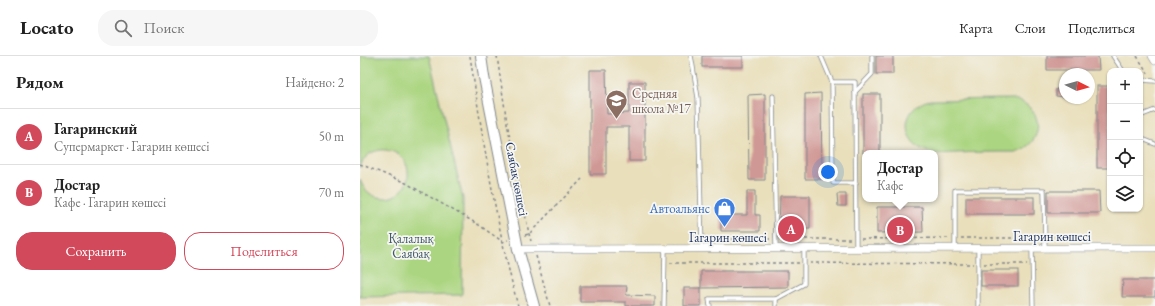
<!DOCTYPE html>
<html lang="ru">
<meta charset="utf-8">
<style>
body{margin:0;font-family:"EB Garamond",serif;background:#f6f6f6;color:#222}
.controls{position:absolute;right:12px;top:12px;display:grid;overflow:hidden;border-radius:8px;box-shadow:0 1px 3px #0004}
.controls button{width:36px;height:36px;display:grid;place-items:center;padding:0;border:0;border-bottom:1px solid #e0e0e0;background:#fff;color:#222;font:20px sans-serif}
.compass{position:absolute;left:699px;top:12px;width:36px;height:36px;border-radius:50%;background:#fff;box-shadow:0 1px 3px #0004;rotate:95deg}
.you{position:absolute;left:468px;top:116px;width:14px;height:14px;margin:-10px;border:3px solid #fff;border-radius:50%;background:#1a73e8;box-shadow:0 0 0 6px #1a73e833}
.badge{display:grid;place-items:center;width:26px;height:26px;border-radius:50%;background:#d1495b;color:#fff;font-size:13px;font-weight:700}
.pin{position:absolute;translate:-50% -50%;border:2px solid #fff;box-shadow:0 1px 4px #0006}
.popup{position:absolute;left:502px;top:94px;width:76px;height:52px;box-sizing:border-box;display:grid;place-content:center;border-radius:8px;background:#fff;filter:drop-shadow(0 1px 3px #0005);font-size:13px;white-space:nowrap;color:#767676}
.popup b{font-size:15px;color:#222}
.popup::after{content:'';position:absolute;left:50%;top:100%;margin-left:-8px;border:8px solid transparent;border-top-color:#fff}
.list{margin:0;padding:0;list-style:none}
h2{display:flex;justify-content:space-between;align-items:center;height:52px;margin:0;padding:0 16px;font-size:17px}
h2 small{font-size:13px;font-weight:400;color:#767676}
.list li{display:grid;grid-template-columns:26px 1fr auto;gap:12px;align-items:center;box-sizing:border-box;height:56px;padding:0 16px;border-top:1px solid #e0e0e0}
.list b{display:block;font-size:15px;white-space:nowrap}
.list p{margin:0;font-size:13px;white-space:nowrap;color:#767676}
.list em{font-size:13px;font-style:normal;color:#767676}
.actions{display:flex;gap:8px;padding:12px 16px}
.actions a{flex:1;padding:9px 0;border:1px solid #d1495b;border-radius:16px;text-align:center;font-size:14px;color:#d1495b}
.actions .main{background:#d1495b;color:#fff}
.icon{flex:none;width:22px;height:22px;fill:none;stroke:currentColor;stroke-width:2;stroke-linecap:round;stroke-linejoin:round}
.map{position:relative;flex:none;width:795px;height:250px;overflow:hidden}
header{display:flex;align-items:center;gap:24px;box-sizing:border-box;height:56px;padding:0 20px;background:#fff;border-bottom:1px solid #e0e0e0}
header strong{font-size:19px}
nav{display:flex;gap:22px;margin-inline-start:auto;font-size:14px}
.search{width:280px;height:36px;background:#f6f6f6;display:flex;align-items:center;gap:10px;box-sizing:border-box;padding:0 14px;border-radius:16px;color:#767676;font-size:15px}
main{display:flex}
aside{flex:1;background:#fff}
.map>svg:first-child{display:block}
</style>
<header>
<strong>Locato</strong>
<div class="search"><svg class="icon" aria-label="search" viewBox="0 0 24 24"><circle cx="10" cy="10" r="6"/><path d="M15 15l6 6"/></svg>Поиск</div>
<nav><a>Карта</a><a>Слои</a><a>Поделиться</a></nav>
</header>
<main>
<aside>
<h2>Рядом<small>Найдено: 2</small></h2>
<ul class="list">
<li><span class="badge">A</span><div><b>Гагаринский</b><p>Супермаркет · Гагарин көшесі</p></div><em>50 m</em></li>
<li><span class="badge">B</span><div><b>Достар</b><p>Кафе · Гагарин көшесі</p></div><em>70 m</em></li>
</ul>
<div class="actions"><a class="main">Сохранить</a><a>Поделиться</a></div>
</aside>
<div class="map">
<svg width="795" height="250" viewBox="0 0 795 250">
<rect width="100%" height="100%" fill="#f6f6f2"/>
<filter id="ink" filterUnits="userSpaceOnUse"><feTurbulence type="fractalNoise" baseFrequency=".025" numOctaves="2"/><feDisplacementMap in="SourceGraphic" scale="8" xChannelSelector="R" yChannelSelector="G"/><feConvolveMatrix kernelMatrix="1 2 1 2 8 2 1 2 1" color-interpolation-filters="sRGB"/></filter>
<filter id="wash" filterUnits="userSpaceOnUse"><feTurbulence type="fractalNoise" baseFrequency=".012" numOctaves="4" result="noise"/><feDisplacementMap in="SourceGraphic" scale="16" xChannelSelector="R" yChannelSelector="G"/><feGaussianBlur stdDeviation="0.9" result="paint"/><feColorMatrix in="noise" values="0 0 0 0 0 0 0 0 0 0 0 0 0 0 0 0 0 1.4 0 .05"/><feComposite in="paint" operator="in"/></filter>
<g filter="url(#wash)">
<rect width="100%" height="100%" fill="#e9dfbb"/>
<g fill="#abd580" stroke="#63826f">
<path d="M0,0H69L103,143L102,239L0,241V123C7,149 44,148 48,121C51,91 8,83 0,112Z"/>
<path d="M653,43C685,50 686,88 655,96C635,96 616,96 596,97C588,97 577,99 569,96C554,92 544,78 548,63C551,53 560,46 570,44Z"/>
</g>
<g id="blocks">
<g fill="#d09895">
<rect x="342" y="0" width="41" height="11"/>
<rect x="516" y="0" width="17" height="18"/>
<polygon points="687,0 738,0 739,14 687,14"/>
<polygon points="230,14 246,14 247,58 269,57 269,26 285,26 285,105 269,105 269,71 246,71 246,118 230,118"/>
<rect x="737" y="30" width="13" height="82"/>
<polygon points="696,33 705,33 705,41 696,40"/>
<polygon points="461,37 462,123 445,123 445,38"/>
<polygon points="405,38 405,124 389,124 388,39"/>
<rect x="503" y="38" width="17" height="59"/>
<polygon points="387,135 395,135 395,159 400,159 400,175 361,175 361,159 387,159"/>
<polygon points="688,135 739,135 740,157 688,157"/>
<polygon points="477,138 486,138 486,150 478,150"/>
<polygon points="420,140 450,140 450,173 419,173"/>
<rect x="606" y="141" width="68" height="17"/>
<polygon points="517,151 562,151 563,176 517,177"/>
<rect x="621" y="214" width="37" height="16"/>
<polygon points="341,215 428,215 428,231 341,232"/>
<polygon points="763,224 795,224 795,241 762,241"/>
<polygon points="220,230 267,230 266,239 295,240 295,250 266,250 266,246 220,246"/>
<rect x="324" y="232" width="17" height="18"/>
</g>
</g>
</g>
<g filter="url(#ink)">
<use href="#blocks" fill-opacity="0" stroke="#82878c" stroke-width="1"/>
<g fill="none" stroke-linecap="round" stroke-linejoin="round">
<defs>
<g id="lane">
<polyline points="331,0 332,5 338,42 342,193"/>
<polyline points="461,0 472,26 473,127 496,127"/>
<polyline points="753,0 763,15"/>
<polyline points="780,24 795,25"/>
<polyline points="472,26 495,26 495,36"/>
<polyline points="413,40 416,192"/>
<polyline points="780,60 795,54"/>
<polyline points="780,82 795,88"/>
<polyline points="496,192 495,36 512,18 512,0"/>
<polyline points="595,192 595,134 684,134 685,192"/>
<polyline points="618,192 618,250"/>
<polyline points="672,192 673,250"/>
<polyline points="416,243 444,228 444,193"/>
<polyline points="304,250 305,193"/>
<polyline points="350,250 349,243 416,243 416,250"/>
</g>
<g id="street">
<polyline points="792,0 795,5"/>
<polyline points="158,193 795,192"/>
</g>
<polyline id="secondary" points="121,0 124,21 158,193 174,250"/>
</defs>
<use href="#lane" stroke="#82878c" stroke-width="5"/>
<use href="#street" stroke="#82878c" stroke-width="8"/>
<use href="#secondary" stroke="#82878c" stroke-width="12"/>
<g stroke="#82878c" stroke-width="1.5" stroke-dasharray="3 3" stroke-linecap="butt">
<path d="M110,0C123,84 136,168 158,250"/>
<polyline points="137,0 147,67 169,178 171,185"/>
<polyline points="777,0 789,19"/>
<polyline points="0,108 46,127 119,169 143,186 148,184"/>
<polyline points="165,179 169,178 222,123"/>
<polyline points="601,182 680,182"/>
<polyline points="347,183 410,183"/>
<polyline points="421,183 490,183"/>
<polyline points="501,183 590,182"/>
<polyline points="176,200 190,250"/>
<polyline points="310,207 439,207"/>
<polyline points="450,207 613,208"/>
<polyline points="624,208 667,208"/>
</g>
<use href="#lane" stroke="#fff" stroke-width="3.5"/>
<use href="#street" stroke="#fff" stroke-width="7"/>
<use href="#secondary" stroke="#fff" stroke-width="10"/>
</g>
</g>
<defs>
<symbol id="school-pin" viewBox="-11 -11 22 30"><path d="M0 17L-7.5 6A9.5 9.5 0 1 1 7.5 6Z" fill="#8d6e63" stroke="#f6f6f2"/><path d="M0-5L7-2L0 1L-7-2ZM-4 1L0 2.5L4 1V4Q0 6-4 4Z" fill="#fff"/></symbol>
<symbol id="shop-pin" viewBox="-11 -11 22 30"><path d="M0 17L-7.5 6A9.5 9.5 0 1 1 7.5 6Z" fill="#3f7fe0" stroke="#f6f6f2"/><path d="M-5-2.5h2.3a2.7 3.5 0 0 1 5.4 0H5L5.5 6h-11ZM-1.5-2.5h3a1.5 2.3 0 0 0-3 0Z" fill="#fff"/></symbol>
</defs>
<g fill-rule="evenodd">
<use href="#school-pin" x="244" y="32" width="25" height="34"/>
<use href="#shop-pin" x="352" y="140" width="25" height="34"/>
</g>
<g text-anchor="middle" dominant-baseline="central" stroke-width="3.5" stroke-linejoin="round" paint-order="stroke">
<g font-size="13" fill="#785e54" stroke="#f6f6f2" text-anchor="start">
<text x="272" y="37">Средняя<tspan x="272" dy="15">школа №17</tspan></text>
</g>
<g font-size="13" fill="#1b2f5e" stroke="#f6f6f2">
<text transform="translate(157 123) rotate(79)">Саябақ көшесі</text>
<text x="692" y="180">Гагарин көшесі</text>
<text x="368" y="181">Гагарин көшесі</text>
</g>
<g font-size="13" fill="#366cbe" stroke="#f6f6f2" text-anchor="end">
<text x="350" y="152">Автоальянс</text>
</g>
<g font-size="13" fill="#3f5866" stroke="#f6f6f2">
<text x="51" y="182">Қалалық<tspan x="51" dy="15">Саябақ</tspan></text>
</g>
</g>
</svg>
<div class="controls">
<button>+</button>
<button>−</button>
<button><svg class="icon" aria-label="locate" viewBox="0 0 24 24"><circle cx="12" cy="12" r="6"/><path d="M12 2v4M12 18v4M2 12h4M18 12h4"/></svg></button>
<button><svg class="icon" aria-label="layers" viewBox="0 0 24 24"><path d="M12 4l9 5-9 5-9-5zM3 14l9 5 9-5"/></svg></button>
</div>
<svg class="compass" viewBox="-18 -18 36 36"><path d="M0-13l5 13h-10z" fill="#e53935"/><path d="M0 13l5-13h-10z" fill="#767676"/></svg>
<div class="you"></div>
<div class="pin badge" style="left:431px;top:173px">A</div>
<div class="pin badge" style="left:540px;top:174px">B</div>
<div class="popup"><b>Достар</b>Кафе</div>
</div>
</main>
